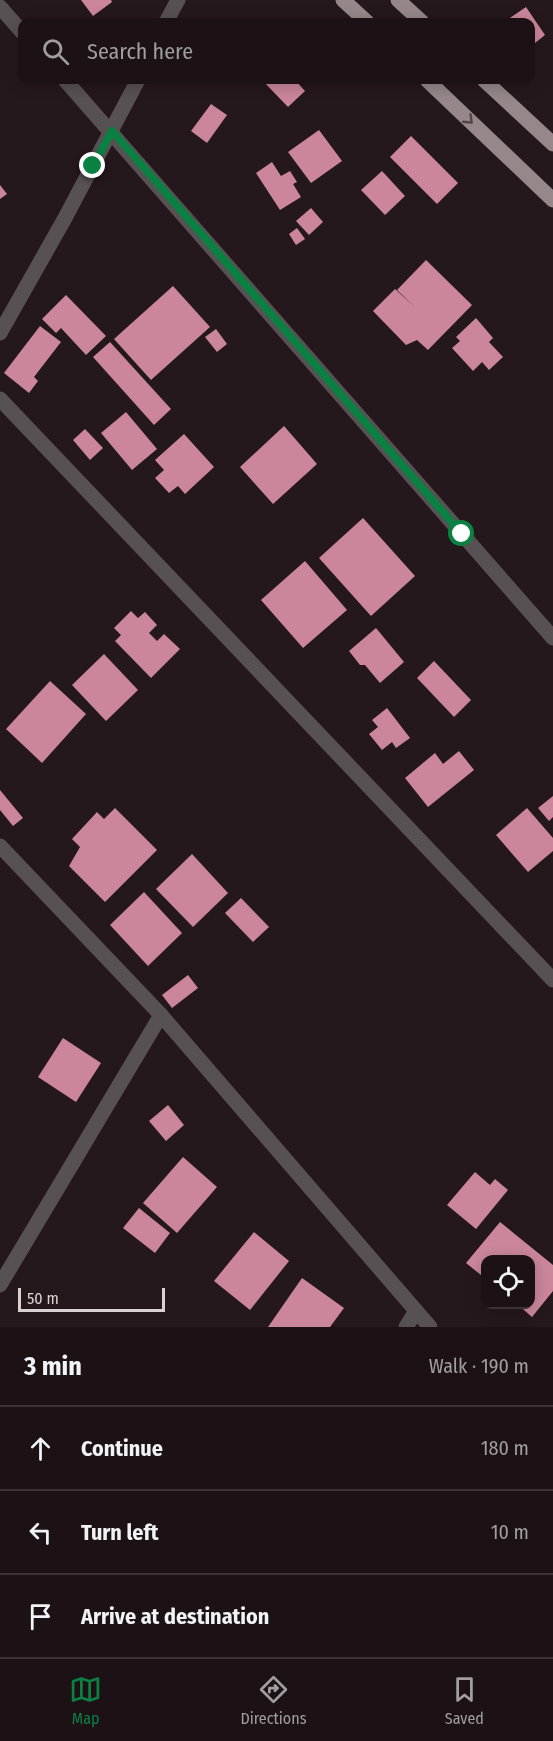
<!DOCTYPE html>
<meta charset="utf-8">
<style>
body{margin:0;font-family:"Fira Sans Condensed",sans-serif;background:#292022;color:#f1f3f6}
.controls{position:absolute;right:18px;bottom:18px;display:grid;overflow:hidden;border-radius:12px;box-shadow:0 3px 15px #0003}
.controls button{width:54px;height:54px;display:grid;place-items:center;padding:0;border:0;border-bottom:2px solid #3a3234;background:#1c1215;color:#f1f3f6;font:30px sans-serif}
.scale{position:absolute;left:18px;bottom:15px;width:147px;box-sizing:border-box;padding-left:6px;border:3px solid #dad1d3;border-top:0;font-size:16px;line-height:21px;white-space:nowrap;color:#dad1d3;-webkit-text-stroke:4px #25181c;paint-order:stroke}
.stop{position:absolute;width:18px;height:18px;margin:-14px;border:4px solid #0b8043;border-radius:50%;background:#fff}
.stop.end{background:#0b8043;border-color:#fff;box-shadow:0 2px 6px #0008}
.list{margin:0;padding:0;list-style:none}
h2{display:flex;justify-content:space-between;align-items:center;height:78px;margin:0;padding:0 24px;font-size:26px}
h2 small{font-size:20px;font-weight:400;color:#a09ea0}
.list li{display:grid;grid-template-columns:39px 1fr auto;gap:18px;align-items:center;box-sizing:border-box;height:84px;padding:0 24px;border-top:2px solid #3a3234}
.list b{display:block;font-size:22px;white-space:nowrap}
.list em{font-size:20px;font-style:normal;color:#a09ea0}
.icon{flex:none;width:33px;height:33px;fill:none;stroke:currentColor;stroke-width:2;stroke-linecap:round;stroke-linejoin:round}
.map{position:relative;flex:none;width:553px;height:1327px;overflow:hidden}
.search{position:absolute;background:#1c1215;box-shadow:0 3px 15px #0003;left:18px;right:18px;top:18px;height:66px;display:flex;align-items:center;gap:15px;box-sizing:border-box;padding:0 21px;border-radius:12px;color:#a09ea0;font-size:22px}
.sheet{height:330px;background:#1c1215}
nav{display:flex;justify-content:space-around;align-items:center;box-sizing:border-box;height:84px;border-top:2px solid #3a3234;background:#1c1215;font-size:16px;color:#a09ea0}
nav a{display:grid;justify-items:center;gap:3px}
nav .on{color:#0b8043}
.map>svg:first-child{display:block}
</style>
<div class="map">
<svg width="553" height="1327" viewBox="0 0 553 1327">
<rect width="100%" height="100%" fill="#25181c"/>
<g fill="#cb869b">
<polygon points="81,0 111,0 112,2 93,16"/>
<polygon points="526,7 545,35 530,47 530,22 504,22"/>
<polygon points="262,80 295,80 305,91 288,107"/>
<polygon points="211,104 227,115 207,143 191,131"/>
<polygon points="319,130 342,161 311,183 288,152"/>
<polygon points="411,136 458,183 437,204 390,157"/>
<polygon points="272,162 281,176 290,171 297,182 293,184 301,197 280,210 256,173"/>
<polygon points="382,171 405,196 385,215 361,190"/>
<polygon points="0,185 7,194 0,199"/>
<polygon points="311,208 323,222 309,235 296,221"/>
<polygon points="297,228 305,239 296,245 289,234"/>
<polygon points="426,260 472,305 428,350 417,340 406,345 373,311 395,289 415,307 397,290"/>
<polygon points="173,286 210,327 151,380 114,339"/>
<polygon points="66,295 106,336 86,355 61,328 56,333 42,319"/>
<polygon points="476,318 493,338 489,342 503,357 489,370 482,362 473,371 452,348 460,341 456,337"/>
<polygon points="40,326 61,342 34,377 38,381 29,393 4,373"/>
<polygon points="216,329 227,344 217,352 205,337"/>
<polygon points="110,342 171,409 154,425 93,357"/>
<polygon points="126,412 157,449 132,470 101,433"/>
<polygon points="284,426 317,464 273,504 240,467"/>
<polygon points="85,429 103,448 90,460 73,440"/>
<polygon points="184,434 214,467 185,494 178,486 169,493 155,478 164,470 155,460"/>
<polygon points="363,518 415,576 371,616 319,558"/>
<polygon points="305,561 347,610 303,648 261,600"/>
<polygon points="131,611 138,618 145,612 157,625 149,633 157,641 164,634 180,649 151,678 115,641 121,635 114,628"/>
<polygon points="376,628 404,662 380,683 365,665 360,665 349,651"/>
<polygon points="104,654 138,690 106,721 72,685"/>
<polygon points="434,661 471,700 454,717 417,678"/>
<polygon points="50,681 86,714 42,763 6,729"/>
<polygon points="387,708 410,738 396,748 392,742 382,750 369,734 378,727 372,720"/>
<polygon points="459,751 474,770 428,807 405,778 435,753 443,764"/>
<polygon points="0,790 23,818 13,826 0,810"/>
<polygon points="553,796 553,817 549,821 538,808"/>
<polygon points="115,808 157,850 105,902 69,866 80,847 72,839 97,812 104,819"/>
<polygon points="527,808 553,838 553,851 528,872 496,835"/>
<polygon points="192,854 228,893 193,927 156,889"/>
<polygon points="144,892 182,933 148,966 110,925"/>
<polygon points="241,898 269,927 253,942 225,913"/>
<polygon points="188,975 198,988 172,1008 162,995"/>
<polygon points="63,1038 101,1063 76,1102 38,1077"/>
<polygon points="168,1105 184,1125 166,1141 149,1121"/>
<polygon points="183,1157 217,1187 177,1233 143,1203"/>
<polygon points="475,1172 490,1185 495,1179 508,1190 476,1229 447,1205"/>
<polygon points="139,1208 170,1233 155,1253 123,1228"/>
<polygon points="500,1222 553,1265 553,1291 532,1317 517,1304 530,1304 530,1260 486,1260 486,1279 466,1263"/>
<polygon points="254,1232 289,1261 250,1310 214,1281"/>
<polygon points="302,1278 344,1308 330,1327 268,1327"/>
</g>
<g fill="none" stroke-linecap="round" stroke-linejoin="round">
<g stroke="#585153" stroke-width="15">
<polyline points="0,7 22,32"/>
<polyline points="166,22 178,0"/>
<polyline points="65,80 553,638"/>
<polyline points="0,333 65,218 138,80"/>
<polyline points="0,399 553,980"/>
<polyline points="0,846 161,1015 430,1327"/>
<polyline points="0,1285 161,1015"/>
<polyline points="406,1327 416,1311"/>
</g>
<g stroke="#95878a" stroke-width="15">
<polyline points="343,0 367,22"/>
<polyline points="398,0 422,22"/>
<polyline points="427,80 553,200"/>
<polyline points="484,80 553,144"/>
</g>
</g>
<defs><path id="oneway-chevron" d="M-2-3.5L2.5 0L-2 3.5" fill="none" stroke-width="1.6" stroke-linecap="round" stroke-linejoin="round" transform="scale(1.5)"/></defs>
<use stroke="#524448" href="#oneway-chevron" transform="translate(469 120) rotate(44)"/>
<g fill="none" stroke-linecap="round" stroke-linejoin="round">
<polyline stroke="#0b8043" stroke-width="8" points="93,166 112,131 462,534"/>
</g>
</svg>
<div class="controls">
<button><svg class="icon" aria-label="locate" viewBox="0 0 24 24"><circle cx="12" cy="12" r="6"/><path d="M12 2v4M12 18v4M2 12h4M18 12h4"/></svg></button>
</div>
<div class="scale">50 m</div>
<div class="stop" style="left:462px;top:534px"></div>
<div class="stop end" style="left:93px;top:166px"></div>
<div class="search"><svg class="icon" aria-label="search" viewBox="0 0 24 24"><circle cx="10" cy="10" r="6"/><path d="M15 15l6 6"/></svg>Search here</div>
</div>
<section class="sheet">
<h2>3 min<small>Walk · 190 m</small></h2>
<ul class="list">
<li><svg class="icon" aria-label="ahead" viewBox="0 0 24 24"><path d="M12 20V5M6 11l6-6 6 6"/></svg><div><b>Continue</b></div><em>180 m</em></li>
<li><svg class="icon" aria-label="left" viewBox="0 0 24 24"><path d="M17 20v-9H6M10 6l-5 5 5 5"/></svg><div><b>Turn left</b></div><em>10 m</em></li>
<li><svg class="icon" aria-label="arrive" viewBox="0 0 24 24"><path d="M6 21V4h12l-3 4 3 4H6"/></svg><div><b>Arrive at destination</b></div></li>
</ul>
</section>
<nav>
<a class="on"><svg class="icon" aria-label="map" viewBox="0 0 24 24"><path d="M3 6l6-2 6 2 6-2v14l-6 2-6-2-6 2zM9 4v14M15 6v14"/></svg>Map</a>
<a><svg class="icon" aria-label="directions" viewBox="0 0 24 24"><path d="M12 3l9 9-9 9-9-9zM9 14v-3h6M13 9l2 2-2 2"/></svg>Directions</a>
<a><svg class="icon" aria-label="saved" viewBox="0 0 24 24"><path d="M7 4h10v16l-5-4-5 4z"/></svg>Saved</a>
</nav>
